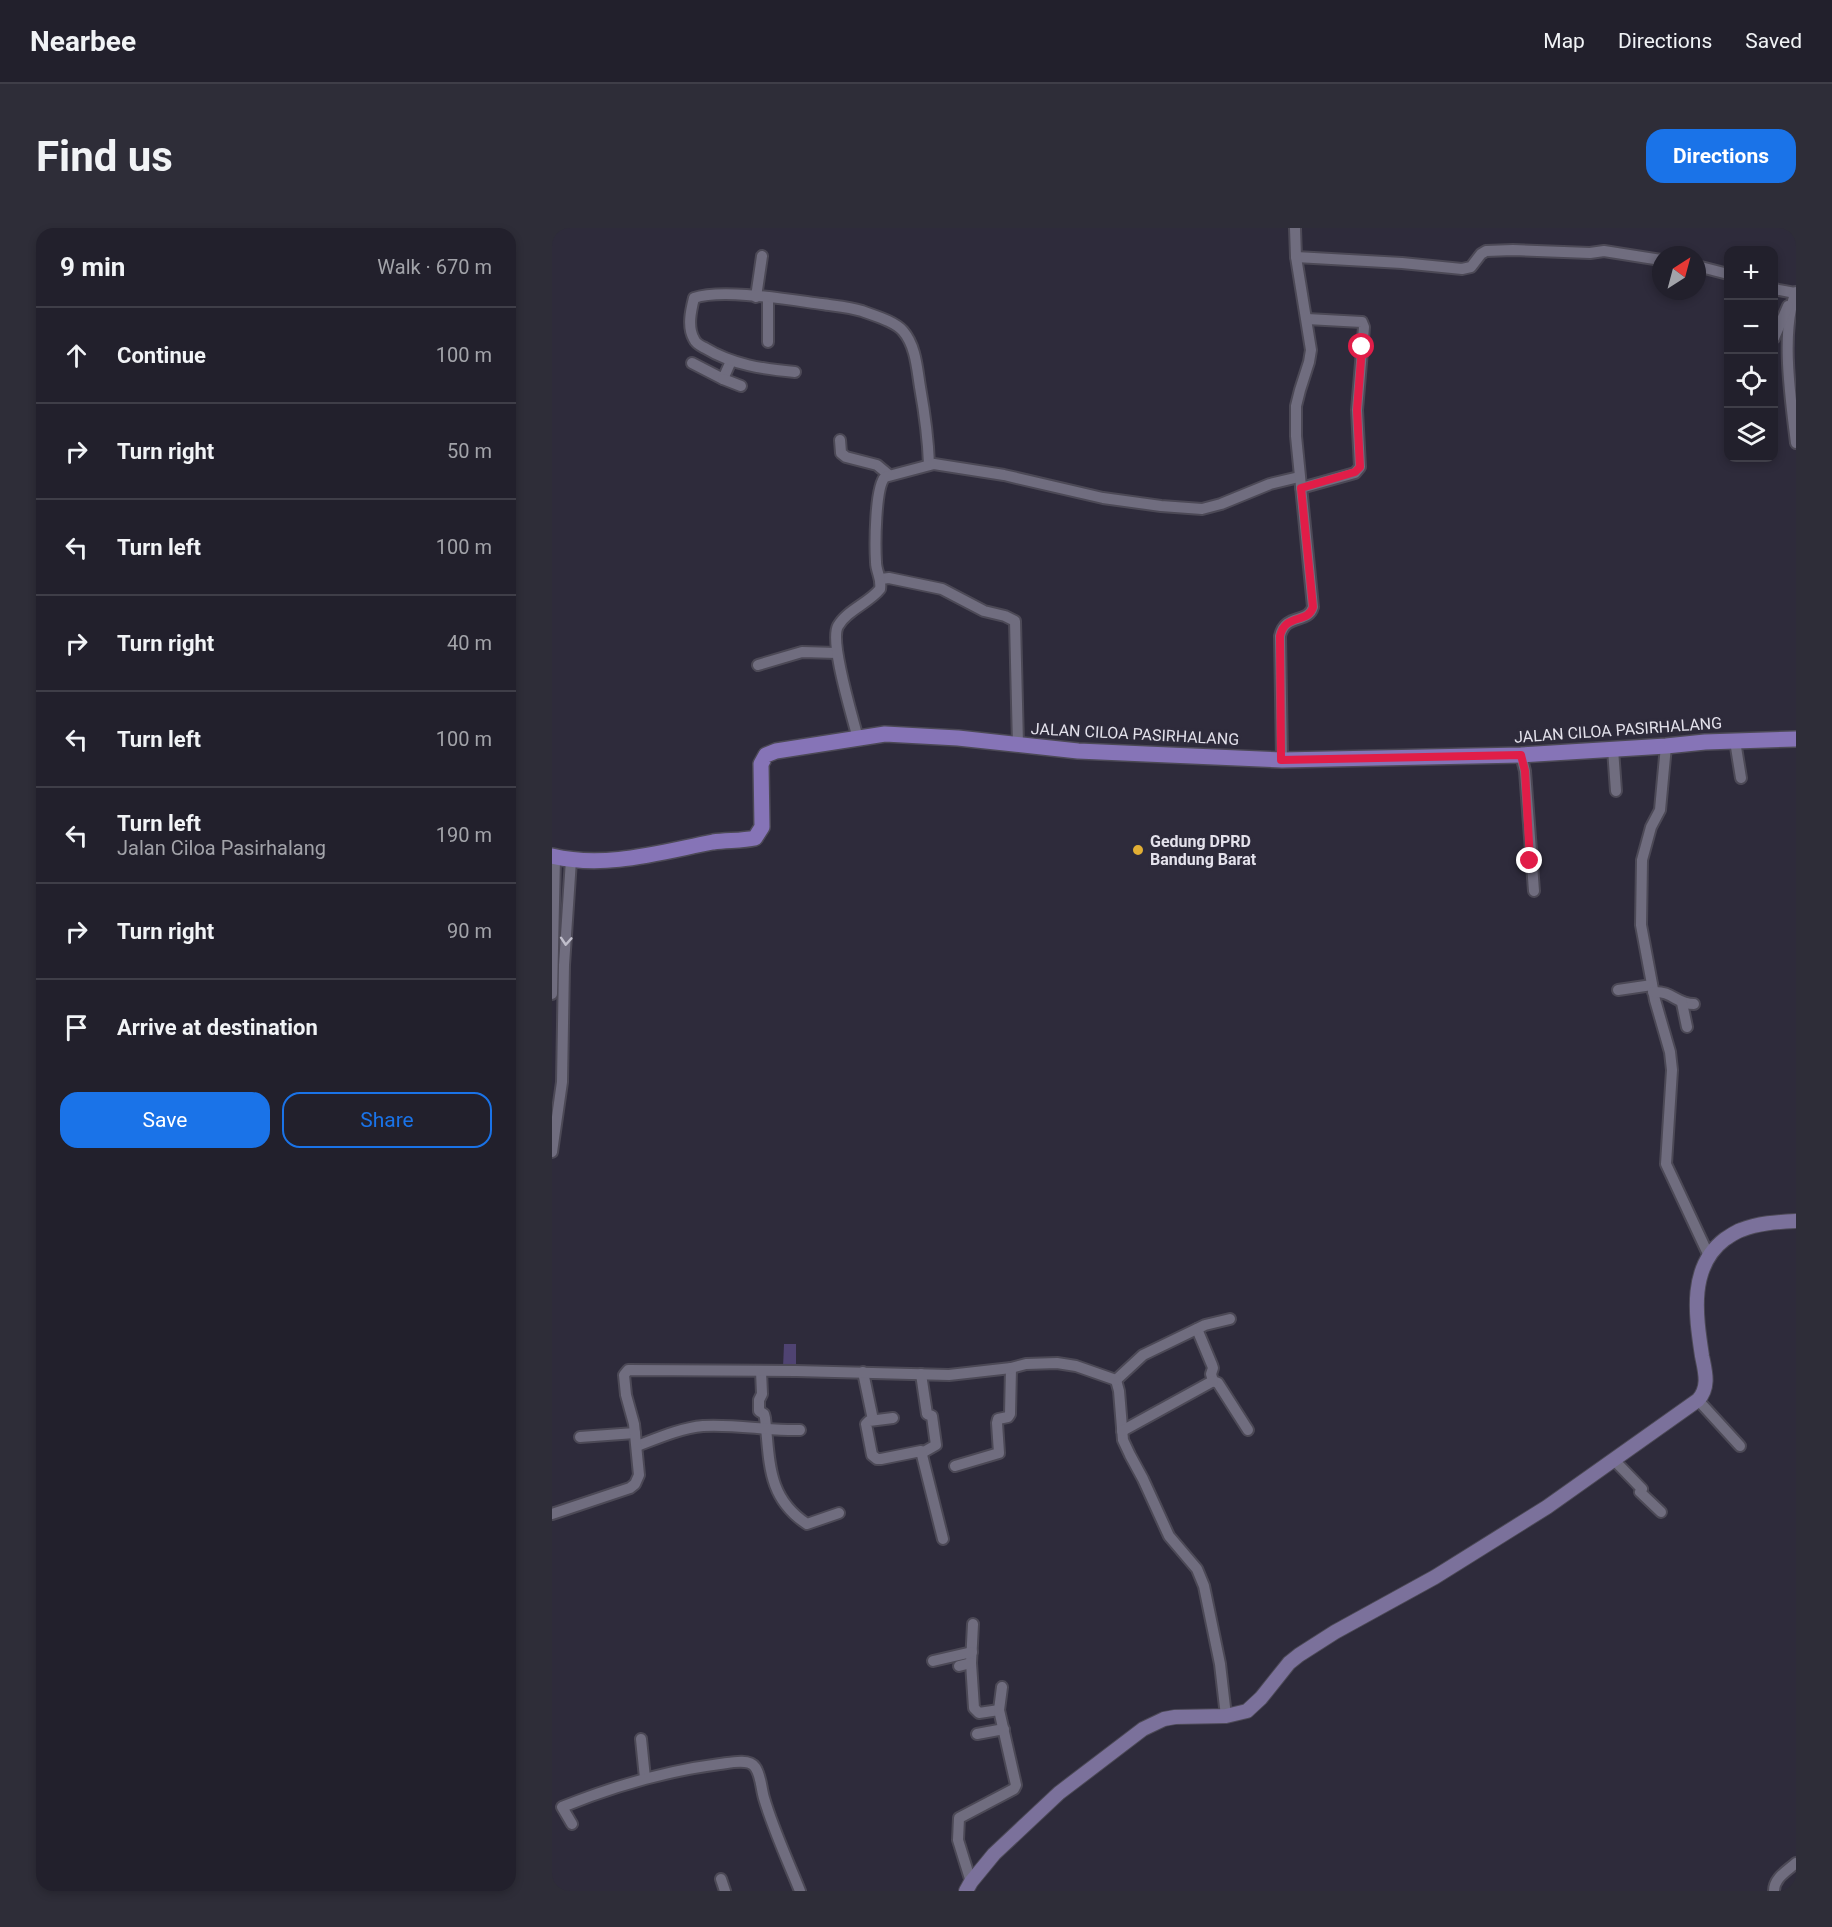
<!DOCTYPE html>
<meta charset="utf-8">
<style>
body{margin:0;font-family:Roboto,sans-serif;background:#2e2d38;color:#f1f3f6}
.controls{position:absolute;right:18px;top:18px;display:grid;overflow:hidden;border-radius:12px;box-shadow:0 3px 9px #0003}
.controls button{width:54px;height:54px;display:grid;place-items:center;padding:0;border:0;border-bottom:2px solid #3f3e48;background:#22202c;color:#f1f3f6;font:30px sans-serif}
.compass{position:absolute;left:1100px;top:18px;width:54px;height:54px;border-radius:50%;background:#22202c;box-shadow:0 3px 9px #0003;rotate:36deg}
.stop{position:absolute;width:18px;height:18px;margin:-14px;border:4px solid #e11d48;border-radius:50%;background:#fff}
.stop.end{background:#e11d48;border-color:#fff;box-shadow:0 2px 6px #0008}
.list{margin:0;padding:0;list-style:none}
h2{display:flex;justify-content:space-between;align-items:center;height:78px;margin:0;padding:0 24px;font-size:26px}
h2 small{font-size:20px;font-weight:400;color:#a2a3a9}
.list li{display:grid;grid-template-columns:39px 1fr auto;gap:18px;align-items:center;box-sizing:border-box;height:96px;padding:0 24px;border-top:2px solid #3f3e48}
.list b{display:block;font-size:22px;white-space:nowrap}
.list p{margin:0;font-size:20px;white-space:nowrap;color:#a2a3a9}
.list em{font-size:20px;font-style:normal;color:#a2a3a9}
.actions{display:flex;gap:12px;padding:18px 24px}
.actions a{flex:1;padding:14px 0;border:2px solid #1a73e8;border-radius:18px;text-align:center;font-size:21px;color:#1a73e8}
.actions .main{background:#1a73e8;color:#fff}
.icon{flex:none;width:33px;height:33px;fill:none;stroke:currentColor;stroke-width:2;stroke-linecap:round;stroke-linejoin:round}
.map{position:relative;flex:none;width:1244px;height:1663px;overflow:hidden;border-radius:18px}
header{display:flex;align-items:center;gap:36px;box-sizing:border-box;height:84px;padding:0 30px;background:#22202c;border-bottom:2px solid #3f3e48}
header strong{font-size:28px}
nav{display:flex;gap:33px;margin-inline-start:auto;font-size:21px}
.intro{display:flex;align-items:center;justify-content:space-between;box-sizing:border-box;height:144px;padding:0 36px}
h1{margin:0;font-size:42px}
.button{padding:15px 27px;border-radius:18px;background:#1a73e8;color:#fff;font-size:21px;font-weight:700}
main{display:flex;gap:36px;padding:0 36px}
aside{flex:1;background:#22202c;border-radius:18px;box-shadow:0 3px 9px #0003}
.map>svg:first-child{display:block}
</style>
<header>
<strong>Nearbee</strong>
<nav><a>Map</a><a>Directions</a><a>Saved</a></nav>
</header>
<div class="intro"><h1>Find us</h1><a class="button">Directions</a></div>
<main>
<aside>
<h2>9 min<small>Walk · 670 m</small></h2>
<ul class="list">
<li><svg class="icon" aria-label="ahead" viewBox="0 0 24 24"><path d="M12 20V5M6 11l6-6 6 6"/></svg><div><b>Continue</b></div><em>100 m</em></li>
<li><svg class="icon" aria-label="right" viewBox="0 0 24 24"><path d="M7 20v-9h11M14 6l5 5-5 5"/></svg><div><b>Turn right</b></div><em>50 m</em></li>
<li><svg class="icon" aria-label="left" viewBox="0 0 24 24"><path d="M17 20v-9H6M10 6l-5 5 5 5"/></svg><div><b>Turn left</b></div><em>100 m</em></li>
<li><svg class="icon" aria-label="right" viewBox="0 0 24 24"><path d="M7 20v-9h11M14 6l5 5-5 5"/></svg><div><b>Turn right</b></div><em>40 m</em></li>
<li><svg class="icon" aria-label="left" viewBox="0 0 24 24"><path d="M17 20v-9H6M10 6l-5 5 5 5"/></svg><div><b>Turn left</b></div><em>100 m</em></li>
<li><svg class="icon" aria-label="left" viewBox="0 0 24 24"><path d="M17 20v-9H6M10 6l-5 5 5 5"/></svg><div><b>Turn left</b><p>Jalan Ciloa Pasirhalang</p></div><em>190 m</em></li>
<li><svg class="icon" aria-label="right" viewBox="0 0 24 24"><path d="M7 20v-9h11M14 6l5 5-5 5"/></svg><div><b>Turn right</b></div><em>90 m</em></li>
<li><svg class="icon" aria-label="arrive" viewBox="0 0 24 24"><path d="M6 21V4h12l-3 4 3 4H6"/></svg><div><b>Arrive at destination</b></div></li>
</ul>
<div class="actions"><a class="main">Save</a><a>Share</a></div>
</aside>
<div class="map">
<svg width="1244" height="1663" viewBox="0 0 1244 1663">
<rect width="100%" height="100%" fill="#2e2b3b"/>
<polygon fill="#4f4372" points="232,1116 244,1116 244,1140 231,1140"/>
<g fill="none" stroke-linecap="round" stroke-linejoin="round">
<defs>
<g id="street">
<polyline points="744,29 850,35 910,41 919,39 929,26 934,23 961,22 1038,25 1052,23 1109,32"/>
<polyline points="1145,38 1176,46"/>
<polyline points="1222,61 1243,65"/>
<path d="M1244,64C1228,103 1239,173 1244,215"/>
<polyline points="204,69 210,28"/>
<polyline points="1222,110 1236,78"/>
<polyline points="216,114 216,70"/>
<polyline points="140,135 171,151 179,133"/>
<path d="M243,144C211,141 181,137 153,120C149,118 144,116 142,111C135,99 139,82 142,70C170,60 239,72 270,76C283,78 297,79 310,83C323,88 342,93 351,103C364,118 365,141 368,159C373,187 376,208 377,236"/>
<polyline points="171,151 189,158"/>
<polyline points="288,212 289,225 294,229 325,237 337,247"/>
<polyline points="749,260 803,245 808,239 805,182 812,99 810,94 755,91"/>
<polyline points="329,351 337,350 390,361 432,383 453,388 463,393 466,517"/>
<polyline points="206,437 250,424 285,425"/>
<path d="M306,511C301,490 277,414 286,398C295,382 317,375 328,361C330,350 324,344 324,334C323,317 323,259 333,249L382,236L452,247L551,270L609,278L650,281L669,276L718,256L747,249"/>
<polyline points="1183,513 1189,550"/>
<polyline points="1114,518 1108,582 1099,599 1090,632 1089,697 1103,772 1118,824 1120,842 1114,936 1157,1028"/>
<polyline points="1061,521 1064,563"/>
<polyline points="969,527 973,543 982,663"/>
<path d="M730,532L728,408C733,385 756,396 761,379L744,208V178L748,162L757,134L759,122L744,29L743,0"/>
<polyline points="1066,762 1100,757"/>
<path d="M1101,764C1121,763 1124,776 1142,776"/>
<polyline points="0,766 3,629"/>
<polyline points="1130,775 1135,799"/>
<polyline points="0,924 10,854 12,737 19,632"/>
<polyline points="645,1101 660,1137 661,1140 659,1146 661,1153 666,1155 696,1202"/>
<path d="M209,1143L210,1166L207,1172V1183L212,1186L213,1190C218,1232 214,1269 255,1296L287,1285"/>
<polyline points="311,1144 321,1192"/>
<polyline points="369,1146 375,1186 380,1188 384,1217 370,1225"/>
<polyline points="564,1152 567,1163 571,1212 578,1227 591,1251 617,1308 645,1341 652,1358 668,1436 674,1488"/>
<polyline points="564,1152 591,1127 653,1097 678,1091"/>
<polyline points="1146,1172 1188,1218"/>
<polyline points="341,1190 317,1193 314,1196 320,1227 325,1231 329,1231 369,1223 391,1311"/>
<polyline points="570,1203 661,1153"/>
<polyline points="28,1209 83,1205"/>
<path d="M85,1218C106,1210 129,1200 151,1198C184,1196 216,1203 248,1202"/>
<polyline points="1062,1232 1090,1261 1088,1264 1109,1284"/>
<polyline points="403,1238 447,1225 445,1195 446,1191 456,1189 458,1186 459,1140"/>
<polyline points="0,1286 78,1260 83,1256 87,1247 82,1196 74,1167 72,1147 76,1142 244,1143 397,1147 459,1140 474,1136 505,1135 524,1138 564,1152"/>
<polyline points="421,1396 419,1435 422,1480 427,1485 447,1482"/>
<polyline points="381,1433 420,1424"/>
<polyline points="407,1438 419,1435"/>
<polyline points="425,1506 452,1501"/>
<polyline points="89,1511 93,1550"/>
<path d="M20,1596L10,1579C62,1558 113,1543 168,1536C177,1535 197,1530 203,1539C209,1547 209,1560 212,1570C221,1601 236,1633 248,1663"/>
<polyline points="169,1651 173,1663"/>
<polyline points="419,1654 406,1612 407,1590 462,1561 464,1557 447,1482 450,1459"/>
<path d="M1222,1663C1222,1650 1235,1643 1244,1635"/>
</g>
<path id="secondary" d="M414,1663L419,1654L442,1626L507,1565L591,1501L612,1491L623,1489L674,1488L695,1483L709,1470L737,1435L747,1427L783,1404L883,1349L995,1279L1146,1172C1158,1159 1153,1143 1150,1128C1144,1088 1136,1039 1173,1011C1178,1008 1183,1004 1189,1002C1206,995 1225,994 1244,993"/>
<path id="primary" d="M0,628C54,641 109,624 161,614C175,612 190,613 203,610L210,599L209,536L214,527L224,523L333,506L406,510L526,523L730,532L969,527L1114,518L1153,514L1244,511"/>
</defs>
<use href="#street" stroke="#4c4956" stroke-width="14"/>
<use href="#secondary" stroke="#4c4956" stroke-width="16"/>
<use href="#primary" stroke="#4c4956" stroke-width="18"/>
<use href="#street" stroke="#706d7f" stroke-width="10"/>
<use href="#secondary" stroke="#7b719b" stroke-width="14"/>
<use href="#primary" stroke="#8674b7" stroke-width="15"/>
</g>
<defs><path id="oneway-chevron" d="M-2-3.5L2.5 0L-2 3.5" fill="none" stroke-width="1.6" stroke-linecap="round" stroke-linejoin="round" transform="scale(1.5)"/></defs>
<use stroke="#c0becb" href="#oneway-chevron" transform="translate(14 713) rotate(94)"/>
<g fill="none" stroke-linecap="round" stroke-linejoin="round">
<path stroke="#e11d48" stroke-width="8" d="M810,119L805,182L808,239L803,244L749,260L761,379C756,396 733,385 728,408L729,532L969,527L973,543L978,633"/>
</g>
<circle fill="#e2af34" stroke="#2e2b3b" stroke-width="2" cx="586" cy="622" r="6"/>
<g text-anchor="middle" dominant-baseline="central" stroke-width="6" stroke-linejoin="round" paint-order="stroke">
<g font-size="16" fill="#e3e1eb" stroke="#2e2b3b">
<text transform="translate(1066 502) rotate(-4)">JALAN CILOA PASIRHALANG</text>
<text transform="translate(583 506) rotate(3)">JALAN CILOA PASIRHALANG</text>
</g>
<g font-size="16" font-weight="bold" fill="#e3e1eb" stroke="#2e2b3b" text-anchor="start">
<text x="598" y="613">Gedung DPRD<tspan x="598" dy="18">Bandung Barat</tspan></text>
</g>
</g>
</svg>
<div class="controls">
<button>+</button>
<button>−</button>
<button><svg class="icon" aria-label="locate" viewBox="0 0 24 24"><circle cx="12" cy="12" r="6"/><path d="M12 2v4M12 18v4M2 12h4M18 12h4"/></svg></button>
<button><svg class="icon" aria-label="layers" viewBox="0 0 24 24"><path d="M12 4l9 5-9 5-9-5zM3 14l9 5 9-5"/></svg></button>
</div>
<svg class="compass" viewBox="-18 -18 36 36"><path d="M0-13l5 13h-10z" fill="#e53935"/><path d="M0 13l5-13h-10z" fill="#a2a3a9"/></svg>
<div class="stop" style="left:810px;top:119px"></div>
<div class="stop end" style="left:978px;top:633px"></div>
</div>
</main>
